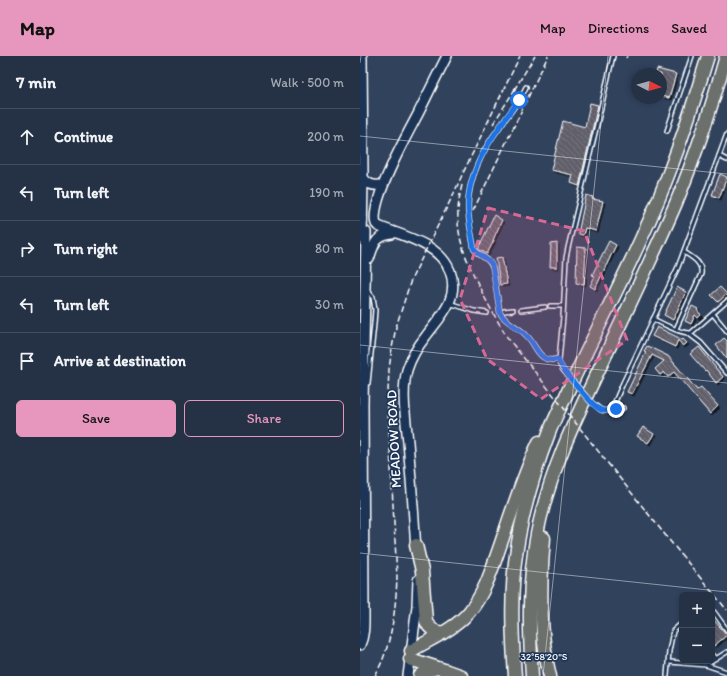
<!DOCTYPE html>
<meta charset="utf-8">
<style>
body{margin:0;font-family:Itim,sans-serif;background:#2d3a4d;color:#f1f3f6}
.controls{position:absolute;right:12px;bottom:12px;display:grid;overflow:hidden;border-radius:6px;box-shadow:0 2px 6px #0003}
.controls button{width:36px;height:36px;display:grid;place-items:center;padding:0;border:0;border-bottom:1px solid #424d5f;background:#253246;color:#f1f3f6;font:20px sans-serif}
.compass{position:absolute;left:271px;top:12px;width:36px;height:36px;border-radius:50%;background:#253246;box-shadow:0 2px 6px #0003;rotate:96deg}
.stop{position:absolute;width:12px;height:12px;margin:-9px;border:3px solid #1a73e8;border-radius:50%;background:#fff}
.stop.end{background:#1a73e8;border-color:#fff;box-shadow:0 1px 4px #0008}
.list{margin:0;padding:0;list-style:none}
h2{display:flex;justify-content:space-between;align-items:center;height:52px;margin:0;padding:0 16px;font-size:17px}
h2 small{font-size:13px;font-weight:400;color:#a3aab3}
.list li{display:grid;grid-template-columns:26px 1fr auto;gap:12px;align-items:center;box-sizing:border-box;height:56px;padding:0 16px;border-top:1px solid #424d5f}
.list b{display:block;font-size:15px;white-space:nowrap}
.list em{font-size:13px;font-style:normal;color:#a3aab3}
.actions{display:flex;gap:8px;padding:12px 16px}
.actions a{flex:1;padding:9px 0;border:1px solid #e797bd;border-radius:6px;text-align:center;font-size:14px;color:#e797bd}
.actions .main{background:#e797bd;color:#111}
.icon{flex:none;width:22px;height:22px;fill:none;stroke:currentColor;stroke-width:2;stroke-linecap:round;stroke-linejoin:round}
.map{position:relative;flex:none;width:367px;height:620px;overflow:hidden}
header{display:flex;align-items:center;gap:24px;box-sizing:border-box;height:56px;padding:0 20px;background:#e797bd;color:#111}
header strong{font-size:19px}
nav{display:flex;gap:22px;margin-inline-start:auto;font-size:14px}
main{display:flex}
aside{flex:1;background:#253246}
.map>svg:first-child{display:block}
</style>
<header>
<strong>Map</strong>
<nav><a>Map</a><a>Directions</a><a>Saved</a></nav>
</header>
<main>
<aside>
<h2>7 min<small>Walk · 500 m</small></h2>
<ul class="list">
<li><svg class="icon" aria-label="ahead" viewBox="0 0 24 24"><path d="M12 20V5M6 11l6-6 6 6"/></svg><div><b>Continue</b></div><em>200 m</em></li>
<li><svg class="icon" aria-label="left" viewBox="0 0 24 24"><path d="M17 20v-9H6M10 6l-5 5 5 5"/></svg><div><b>Turn left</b></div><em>190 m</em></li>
<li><svg class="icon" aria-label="right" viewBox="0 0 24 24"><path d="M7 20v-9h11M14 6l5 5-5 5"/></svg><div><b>Turn right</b></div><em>80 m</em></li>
<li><svg class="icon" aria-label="left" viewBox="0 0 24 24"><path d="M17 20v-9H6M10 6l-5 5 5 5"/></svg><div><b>Turn left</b></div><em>30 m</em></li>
<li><svg class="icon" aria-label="arrive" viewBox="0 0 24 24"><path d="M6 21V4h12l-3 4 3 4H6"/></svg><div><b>Arrive at destination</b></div></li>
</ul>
<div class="actions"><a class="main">Save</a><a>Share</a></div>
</aside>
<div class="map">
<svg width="367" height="620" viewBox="0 0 367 620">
<defs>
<pattern id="building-back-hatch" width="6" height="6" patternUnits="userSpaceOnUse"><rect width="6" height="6" fill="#615f6b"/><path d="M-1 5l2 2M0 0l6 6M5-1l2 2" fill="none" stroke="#797781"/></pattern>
<filter id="shadow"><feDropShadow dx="2" dy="2" stdDeviation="0" flood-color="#0009"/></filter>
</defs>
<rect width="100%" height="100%" fill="#31425d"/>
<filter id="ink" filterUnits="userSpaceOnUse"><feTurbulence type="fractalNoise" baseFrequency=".025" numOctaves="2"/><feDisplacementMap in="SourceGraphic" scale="8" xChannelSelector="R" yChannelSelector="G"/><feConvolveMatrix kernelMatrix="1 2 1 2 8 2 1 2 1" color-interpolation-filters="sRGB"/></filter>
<g filter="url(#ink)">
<g fill="url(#building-back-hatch)" stroke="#fff" filter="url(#shadow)">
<polygon points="297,13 316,18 309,42 301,40 301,18 296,18"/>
<polygon points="230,47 238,49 219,130 211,127 213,119 191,114 203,65 225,71"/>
<polygon points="360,118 367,121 359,142 352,139"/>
<polygon points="226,139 233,141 232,143 243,145 236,175 225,172 223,179 218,178"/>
<polygon points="134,159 142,164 133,184 134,184 127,198 118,193"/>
<polygon points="249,185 256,189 235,233 230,230 235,220 232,219"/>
<polygon points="197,187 197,211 190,211 191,188"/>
<polygon points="217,191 226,192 224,228 216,227"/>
<polygon points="142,201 147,228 140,229 136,202"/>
<polygon points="317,231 326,236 313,264 304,259"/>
<polygon points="360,231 367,238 358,246 351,239"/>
<polygon points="332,250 338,253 337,254 341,259 338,262 335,259 331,268 325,265"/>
<polygon points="297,271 323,284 323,283 327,287 323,290 318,284 315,291 292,280"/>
<polygon points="364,282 367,285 367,303 356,289"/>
<polygon points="287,290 308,300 337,334 341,331 358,350 350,358 314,316 308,321 304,316 300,319 295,313 304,305 292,299 272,338 267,336 286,296 284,295"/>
<polygon points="339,291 363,321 356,327 346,314 345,315 330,298"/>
<polygon points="283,371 294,378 288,387 277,380"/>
<polygon points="352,562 367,579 354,590 352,587"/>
</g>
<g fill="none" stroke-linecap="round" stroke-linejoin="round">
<defs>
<g id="lane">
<path d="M166,31C160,46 148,58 139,72C123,93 108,123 108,150C108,165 112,179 114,193C120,202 129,200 133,213L140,257C146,267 158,270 166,279C173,285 176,296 183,301C188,305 193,304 198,303"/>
<polyline points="307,75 332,0"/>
<polyline points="359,100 367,78"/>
<polyline points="7,234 13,241 15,254 14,268 8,327"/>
<polyline points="89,247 114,255 127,257"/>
<polyline points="190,250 203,250"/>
<polyline points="161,254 185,251"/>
<polyline points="144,255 153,254"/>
<polyline points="353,258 367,275"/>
<path d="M293,263C303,268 321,278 331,277L367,245"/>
<path d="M316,273L341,218C343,207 332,201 324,196"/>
<polyline points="328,277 341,287 367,317"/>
<polyline points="199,304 203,261 206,202 208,192 253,0"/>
<polyline points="252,352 258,353 263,352"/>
<path d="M241,354C247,356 251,354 254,348L263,327L318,211L359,100L367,104"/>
<polyline points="352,556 354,556 367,574"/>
<polyline points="352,599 356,603"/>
<polyline points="309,606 346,609 367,616"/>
<polyline points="346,609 367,596"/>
<polyline points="307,620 309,595 313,575 322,567"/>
</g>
<g id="secondary">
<path d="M3,122C8,128 12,130 20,129"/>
<path d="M16,168C9,146 47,79 58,58C68,38 77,19 87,0"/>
<path d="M18,170C42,180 79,187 90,215C100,242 81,260 66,280C58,290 51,301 47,314C41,336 46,364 48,386C51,423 54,459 56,495"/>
<polyline points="2,183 3,122 2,0"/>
<path d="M9,203C14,188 15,180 32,178"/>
<path d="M0,589C4,580 4,571 4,561L3,349L6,176"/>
<polyline points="48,620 57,550 58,524"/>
</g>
<g id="highway">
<path d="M184,482C180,527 179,576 190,620"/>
<path d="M56,489L62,515L66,565C69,573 74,575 83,577"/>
<path d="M51,595C70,583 94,574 109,556C125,537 132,513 140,490C152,455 163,419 179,386"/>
<polyline points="50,603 87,615 101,620"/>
<path d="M60,620C65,615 71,614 77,612"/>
<path d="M155,620C152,577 150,534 157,492C163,453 175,414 189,377C194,363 202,349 208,335C231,284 258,234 281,183C309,124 329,62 348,0"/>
<path d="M172,620C169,573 168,525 177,478C191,406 227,340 258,273C278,231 298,189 316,147C336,99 352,50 366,0"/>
</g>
</defs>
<use href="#lane" stroke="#fff" stroke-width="6"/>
<use href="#secondary" stroke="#fff" stroke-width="12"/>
<use href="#highway" stroke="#fff" stroke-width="15"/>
<use href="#lane" stroke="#1d3557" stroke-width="3"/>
<use href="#secondary" stroke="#1d3557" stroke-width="9"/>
<use href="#highway" stroke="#6c706d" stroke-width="12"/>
<g stroke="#fff" stroke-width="1.5" stroke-dasharray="6 3" stroke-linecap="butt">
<polyline points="266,2 267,0"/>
<polyline points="154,34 175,0"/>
<polyline points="133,68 157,30"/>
<path d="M102,129C92,170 101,193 119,230C127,247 137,264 147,281L310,485L367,554"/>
<polyline points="113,155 188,0"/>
<path d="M15,620C18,614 21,608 23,603C33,577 36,548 37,521L28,358V336L29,313L32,292L36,271L51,224L94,137L103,117L160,0"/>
</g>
<defs>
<polyline id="lane-bridge" points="199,307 203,314 230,345 241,354"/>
</defs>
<use href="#lane-bridge" stroke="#fff" stroke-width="6" stroke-linecap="butt"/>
<use href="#lane-bridge" stroke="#1d3557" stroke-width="3"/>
</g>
</g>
<g fill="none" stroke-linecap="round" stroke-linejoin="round" filter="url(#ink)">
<path stroke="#1a73e8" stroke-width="5" d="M159,44C137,74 108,110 108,150C108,164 112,179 114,193C119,200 128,202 132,209L140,257C146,267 158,271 166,279C173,285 176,296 183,301C188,305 193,304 198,303C201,314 226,341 235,350C241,355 246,357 252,352L256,353"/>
</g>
<path fill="#d76994" fill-opacity="0.2" stroke="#d76994" stroke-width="3" stroke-dasharray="8 5" stroke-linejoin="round" d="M128,152L224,175L267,284L181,343L127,303L100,243Z"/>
<path fill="none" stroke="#fff" stroke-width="1" stroke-opacity="0.45" d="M0,7L1,0M0,80L367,118M0,289L367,327M0,497L367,536M183,620L248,0"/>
<g text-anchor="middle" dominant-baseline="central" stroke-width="3.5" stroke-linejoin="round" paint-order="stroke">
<g font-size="14" fill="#fff" stroke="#1d3557">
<text transform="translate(34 383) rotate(-93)">MEADOW ROAD</text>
</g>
</g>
<g font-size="10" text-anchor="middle" fill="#fff" stroke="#1d3557" stroke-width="3.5" stroke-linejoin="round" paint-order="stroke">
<text x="184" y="604">32°58'20"S</text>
</g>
</svg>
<div class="controls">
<button>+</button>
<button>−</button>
</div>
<svg class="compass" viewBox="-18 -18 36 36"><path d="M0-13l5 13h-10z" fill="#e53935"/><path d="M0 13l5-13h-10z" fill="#a3aab3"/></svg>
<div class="stop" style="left:159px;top:44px"></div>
<div class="stop end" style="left:256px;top:353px"></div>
</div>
</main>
